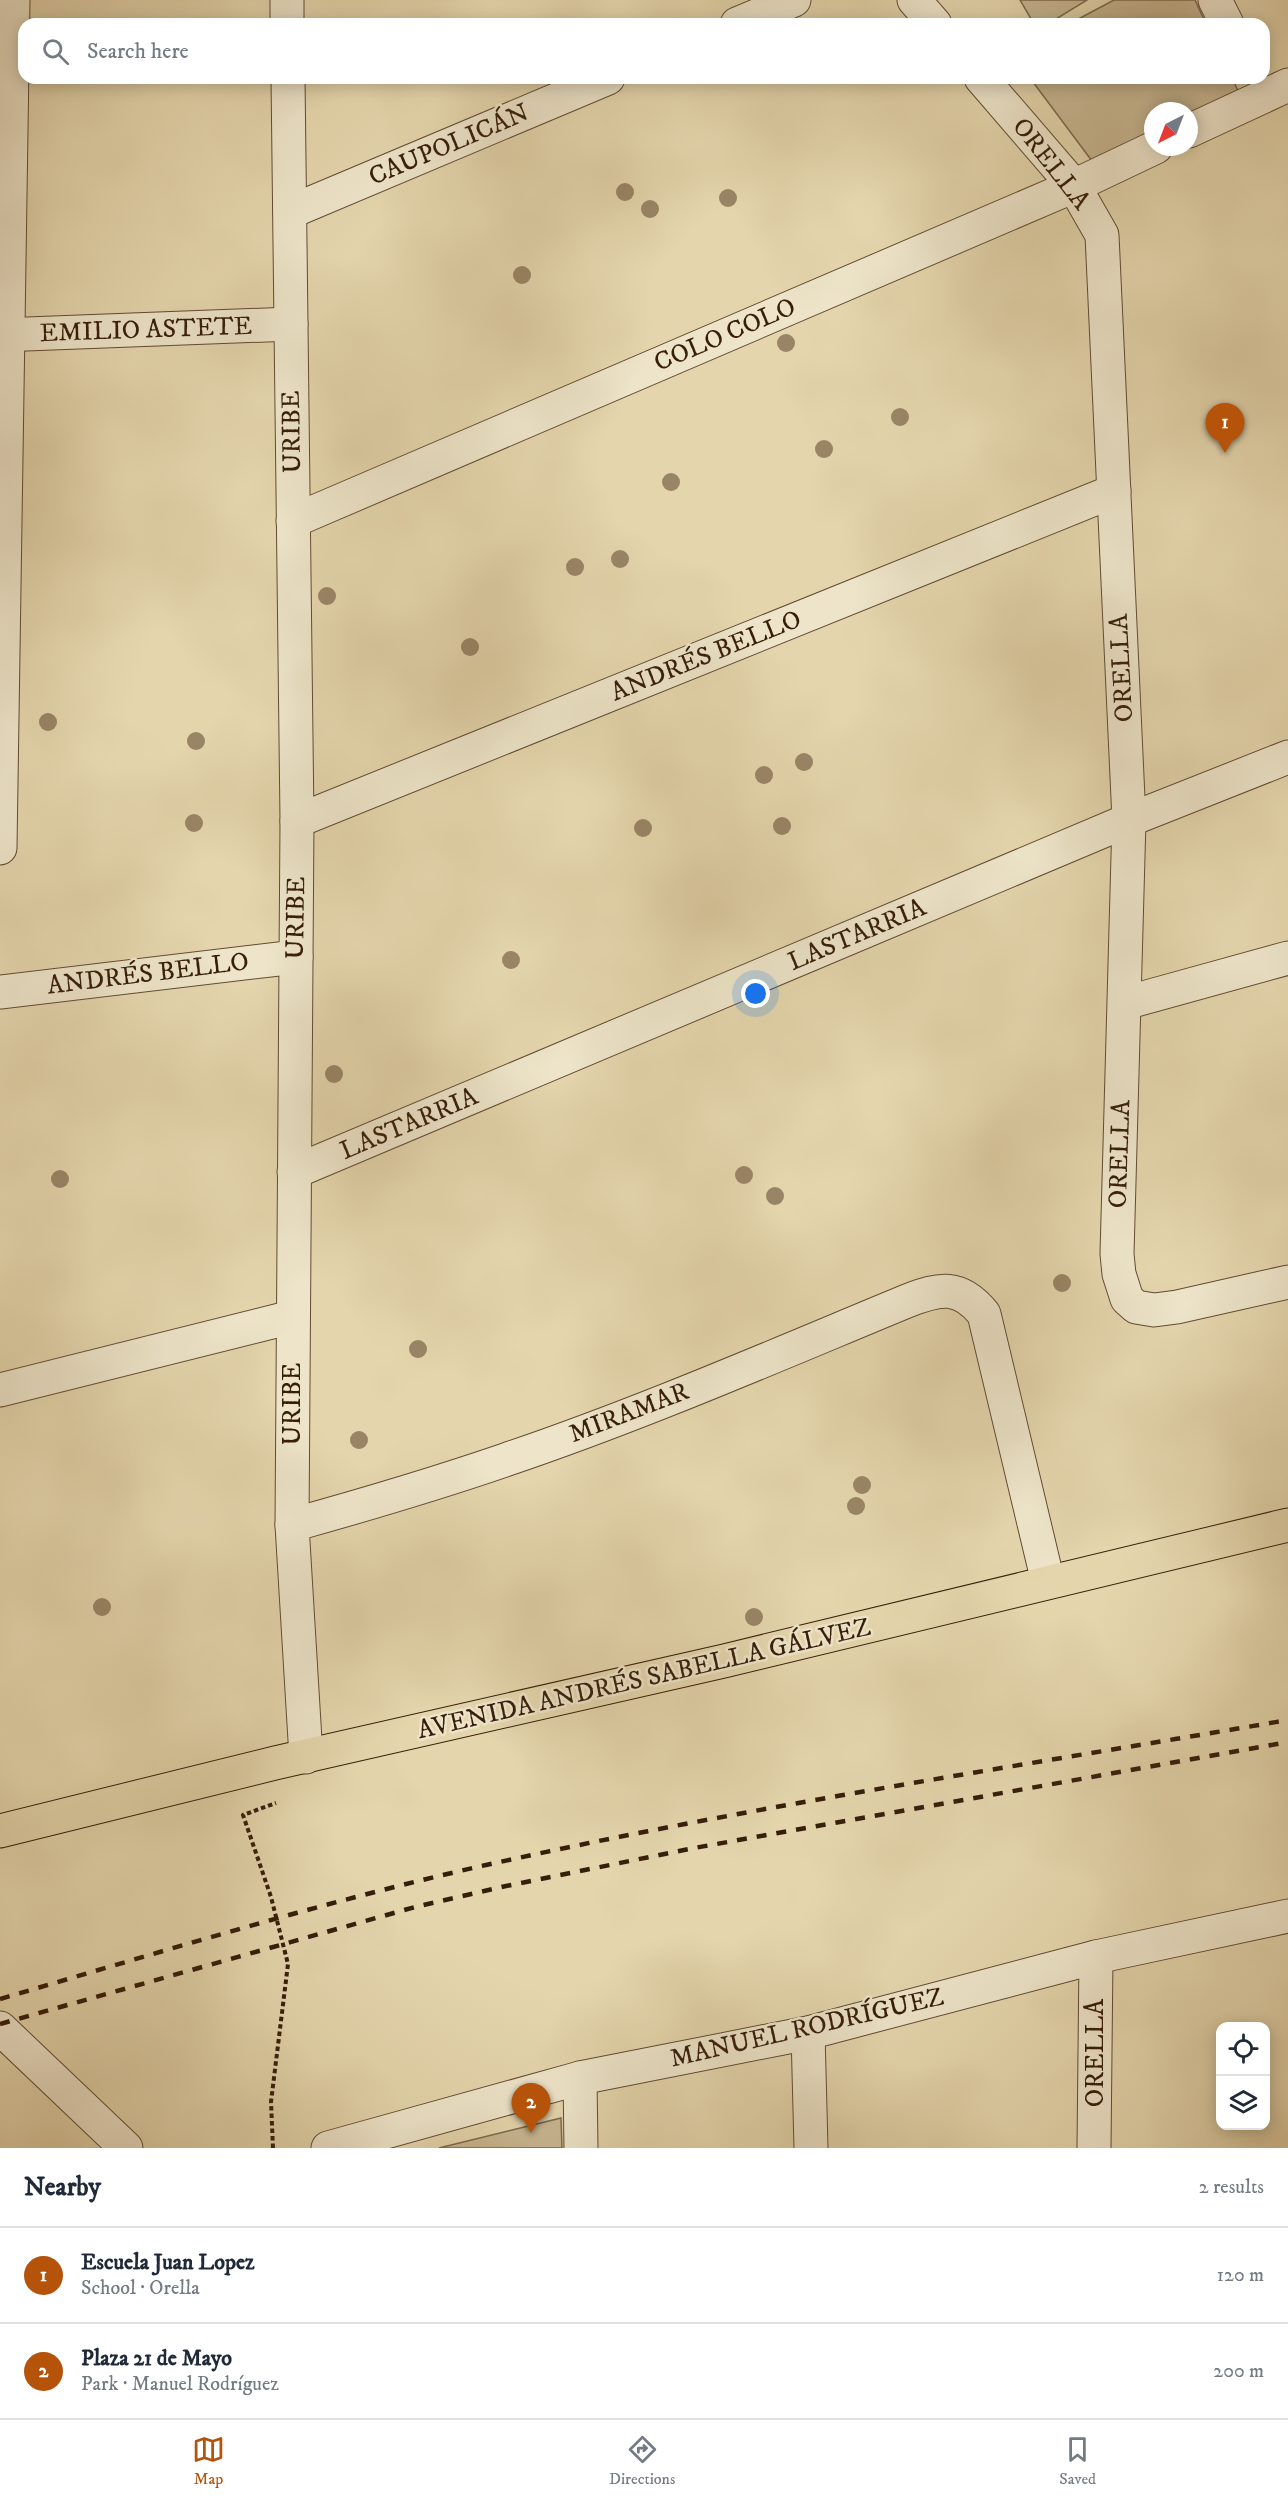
<!DOCTYPE html>
<meta charset="utf-8">
<style>
body{margin:0;font-family:"IM FELL DW Pica",serif;background:#f2f2f3;color:#1f2937}
.controls{position:absolute;right:18px;bottom:18px;display:grid;overflow:hidden;border-radius:12px;box-shadow:0 3px 15px #0003}
.controls button{width:54px;height:54px;display:grid;place-items:center;padding:0;border:0;border-bottom:2px solid #e0e1e3;background:#fff;color:#1f2937;font:30px sans-serif}
.compass{position:absolute;left:1144px;top:102px;width:54px;height:54px;border-radius:50%;background:#fff;box-shadow:0 3px 15px #0003;rotate:222deg}
.you{position:absolute;left:756px;top:994px;width:21px;height:21px;margin:-15px;border:4px solid #fff;border-radius:50%;background:#1a73e8;box-shadow:0 0 0 9px #1a73e833}
.badge{display:grid;place-items:center;width:39px;height:39px;border-radius:50%;background:#b45309;color:#fff;font-size:20px;font-weight:700}
.pin{position:absolute;translate:-50% -50px;filter:drop-shadow(0 2px 3px #0008)}
.pin::after{content:'';position:absolute;top:32px;width:21px;height:18px;background:inherit;clip-path:polygon(0 0,100% 0,50% 100%)}
.list{margin:0;padding:0;list-style:none}
h2{display:flex;justify-content:space-between;align-items:center;height:78px;margin:0;padding:0 24px;font-size:26px}
h2 small{font-size:20px;font-weight:400;color:#747a83}
.list li{display:grid;grid-template-columns:39px 1fr auto;gap:18px;align-items:center;box-sizing:border-box;height:96px;padding:0 24px;border-top:2px solid #e0e1e3}
.list b{display:block;font-size:22px;white-space:nowrap}
.list p{margin:0;font-size:20px;white-space:nowrap;color:#747a83}
.list em{font-size:20px;font-style:normal;color:#747a83}
.icon{flex:none;width:33px;height:33px;fill:none;stroke:currentColor;stroke-width:2;stroke-linecap:round;stroke-linejoin:round}
.map{position:relative;flex:none;width:1288px;height:2148px;overflow:hidden}
.search{position:absolute;background:#fff;box-shadow:0 3px 15px #0003;left:18px;right:18px;top:18px;height:66px;display:flex;align-items:center;gap:15px;box-sizing:border-box;padding:0 21px;border-radius:18px;color:#747a83;font-size:22px}
.sheet{height:270px;background:#fff}
nav{display:flex;justify-content:space-around;align-items:center;box-sizing:border-box;height:84px;border-top:2px solid #e0e1e3;background:#fff;font-size:16px;color:#747a83}
nav a{display:grid;justify-items:center;gap:3px}
nav .on{color:#b45309}
.map>svg:first-child{display:block}
</style>
<div class="map">
<svg width="1288" height="2148" viewBox="0 0 1288 2148">
<rect width="100%" height="100%" fill="#e4d5ac"/>
<filter id="stains"><feTurbulence type="fractalNoise" baseFrequency=".00333" numOctaves="4"/><feColorMatrix values="0 0 0 0 .2 0 0 0 0 .09 0 0 0 0 .02 0 0 0 .5 -.17"/></filter>
<radialGradient id="worn" r=".72"><stop offset=".6" stop-color="#630" stop-opacity="0"/><stop offset="1" stop-color="#630" stop-opacity=".3"/></radialGradient>
<g fill="#c7b691" stroke="#7f6a4e" stroke-width="1.5">
<polygon points="1020,0 1087,0 1048,24 1034,24"/>
<polygon points="1114,0 1195,0 1206,24 1069,24"/>
<polygon points="1030,78 1232,78 1239,93 1189,116 1189,111 1153,111 1153,133 1092,161"/>
<polygon points="561,2118 562,2148 439,2148"/>
</g>
<g fill="none" stroke-linecap="round" stroke-linejoin="round">
<defs>
<g id="minor">
<polyline points="287,0 287,24"/>
<polyline points="914,0 935,24"/>
<polyline points="1215,0 1227,24"/>
<polyline points="737,24 794,0"/>
<polyline points="288,78 297,821 292,1525 306,1757"/>
<polyline points="981,78 1074,186 1102,235 1129,820 1117,1254 1119,1274 1127,1299 1136,1307 1154,1310 1177,1307 1288,1282"/>
<polyline points="1189,131 1288,85"/>
<polyline points="290,212 608,78"/>
<polyline points="0,335 291,324"/>
<polyline points="293,521 1074,186 1156,147"/>
<polyline points="297,821 1114,491"/>
<polyline points="0,848 13,0"/>
<polyline points="0,992 296,957"/>
<polyline points="1125,1003 1288,958"/>
<polyline points="294,1172 1129,820 1288,757"/>
<polyline points="0,1390 292,1317"/>
<path d="M292,1525C364,1505 435,1484 505,1460C641,1414 774,1356 907,1301C940,1288 960,1284 984,1314L1048,1582"/>
<polyline points="0,2028 126,2148"/>
<polyline points="808,2033 811,2148"/>
<polyline points="580,2078 581,2148"/>
<polyline points="328,2148 580,2078 808,2033 1096,1957 1288,1916"/>
<polyline points="1094,2148 1096,1957"/>
</g>
<polyline id="major" points="0,1831 275,1763 724,1661 1288,1525"/>
</defs>
<use href="#minor" stroke="#624c33" stroke-width="35"/>
<use href="#major" stroke="#371e0b" stroke-width="35"/>
<polyline stroke="#371e0b" stroke-width="4" stroke-dasharray="4.5 3" stroke-linecap="butt" points="273,2148 271,2102 288,1964 271,1897 243,1815 276,1803"/>
<use href="#minor" stroke="#ede4c9" stroke-width="33"/>
<use href="#major" stroke="#e4d5ac" stroke-width="33"/>
<g stroke="#371e0b" stroke-width="4.5" stroke-dasharray="10 10" stroke-linecap="butt">
<path d="M0,1999C161,1952 322,1902 486,1865C751,1806 1020,1766 1288,1720"/>
<polyline points="0,2024 415,1907 506,1886 694,1848 1288,1742"/>
</g>
</g>
<g fill="#998566">
<circle cx="625" cy="192" r="9"/>
<circle cx="728" cy="198" r="9"/>
<circle cx="650" cy="209" r="9"/>
<circle cx="522" cy="275" r="9"/>
<circle cx="786" cy="343" r="9"/>
<circle cx="900" cy="417" r="9"/>
<circle cx="824" cy="449" r="9"/>
<circle cx="671" cy="482" r="9"/>
<circle cx="620" cy="559" r="9"/>
<circle cx="575" cy="567" r="9"/>
<circle cx="327" cy="596" r="9"/>
<circle cx="470" cy="647" r="9"/>
<circle cx="48" cy="722" r="9"/>
<circle cx="196" cy="741" r="9"/>
<circle cx="804" cy="762" r="9"/>
<circle cx="764" cy="775" r="9"/>
<circle cx="194" cy="823" r="9"/>
<circle cx="782" cy="826" r="9"/>
<circle cx="643" cy="828" r="9"/>
<circle cx="511" cy="960" r="9"/>
<circle cx="334" cy="1074" r="9"/>
<circle cx="744" cy="1175" r="9"/>
<circle cx="60" cy="1179" r="9"/>
<circle cx="775" cy="1196" r="9"/>
<circle cx="1062" cy="1283" r="9"/>
<circle cx="418" cy="1349" r="9"/>
<circle cx="359" cy="1440" r="9"/>
<circle cx="862" cy="1485" r="9"/>
<circle cx="856" cy="1506" r="9"/>
<circle cx="102" cy="1607" r="9"/>
<circle cx="754" cy="1617" r="9"/>
</g>
<g text-anchor="middle" dominant-baseline="central" stroke-width="5" stroke-linejoin="round" paint-order="stroke">
<g font-size="26" fill="#371e0b" stroke="#ede4c9">
<text transform="translate(449 145) rotate(-23)">CAUPOLICÁN</text>
<text transform="translate(1051 164) rotate(52)">ORELLA</text>
<text transform="translate(146 330) rotate(-2)">EMILIO ASTETE</text>
<text transform="translate(725 335) rotate(-23)">COLO COLO</text>
<text transform="translate(292 432) rotate(-91)">URIBE</text>
<text transform="translate(706 656) rotate(-22)">ANDRÉS BELLO</text>
<text transform="translate(1122 668) rotate(-93)">ORELLA</text>
<text transform="translate(296 918) rotate(-89)">URIBE</text>
<text transform="translate(857 935) rotate(-23)">LASTARRIA</text>
<text transform="translate(148 974) rotate(-7)">ANDRÉS BELLO</text>
<text transform="translate(409 1124) rotate(-23)">LASTARRIA</text>
<text transform="translate(1120 1154) rotate(-88)">ORELLA</text>
<text transform="translate(292 1404) rotate(-90)">URIBE</text>
<text transform="translate(629 1413) rotate(-21)">MIRAMAR</text>
<text transform="translate(644 1679) rotate(-13)">AVENIDA ANDRÉS SABELLA GÁLVEZ</text>
<text transform="translate(807 2028) rotate(-13)">MANUEL RODRÍGUEZ</text>
<text transform="translate(1095 2053) rotate(-90)">ORELLA</text>
</g>
</g>
<rect width="100%" height="100%" filter="url(#stains)"/>
<rect width="100%" height="100%" fill="url(#worn)"/>
</svg>
<div class="controls">
<button><svg class="icon" aria-label="locate" viewBox="0 0 24 24"><circle cx="12" cy="12" r="6"/><path d="M12 2v4M12 18v4M2 12h4M18 12h4"/></svg></button>
<button><svg class="icon" aria-label="layers" viewBox="0 0 24 24"><path d="M12 4l9 5-9 5-9-5zM3 14l9 5 9-5"/></svg></button>
</div>
<svg class="compass" viewBox="-18 -18 36 36"><path d="M0-13l5 13h-10z" fill="#e53935"/><path d="M0 13l5-13h-10z" fill="#747a83"/></svg>
<div class="you"></div>
<div class="pin badge" style="left:1225px;top:453px">1</div>
<div class="pin badge" style="left:531px;top:2133px">2</div>
<div class="search"><svg class="icon" aria-label="search" viewBox="0 0 24 24"><circle cx="10" cy="10" r="6"/><path d="M15 15l6 6"/></svg>Search here</div>
</div>
<section class="sheet">
<h2>Nearby<small>2 results</small></h2>
<ul class="list">
<li><span class="badge">1</span><div><b>Escuela Juan Lopez</b><p>School · Orella</p></div><em>120 m</em></li>
<li><span class="badge">2</span><div><b>Plaza 21 de Mayo</b><p>Park · Manuel Rodríguez</p></div><em>200 m</em></li>
</ul>
</section>
<nav>
<a class="on"><svg class="icon" aria-label="map" viewBox="0 0 24 24"><path d="M3 6l6-2 6 2 6-2v14l-6 2-6-2-6 2zM9 4v14M15 6v14"/></svg>Map</a>
<a><svg class="icon" aria-label="directions" viewBox="0 0 24 24"><path d="M12 3l9 9-9 9-9-9zM9 14v-3h6M13 9l2 2-2 2"/></svg>Directions</a>
<a><svg class="icon" aria-label="saved" viewBox="0 0 24 24"><path d="M7 4h10v16l-5-4-5 4z"/></svg>Saved</a>
</nav>
